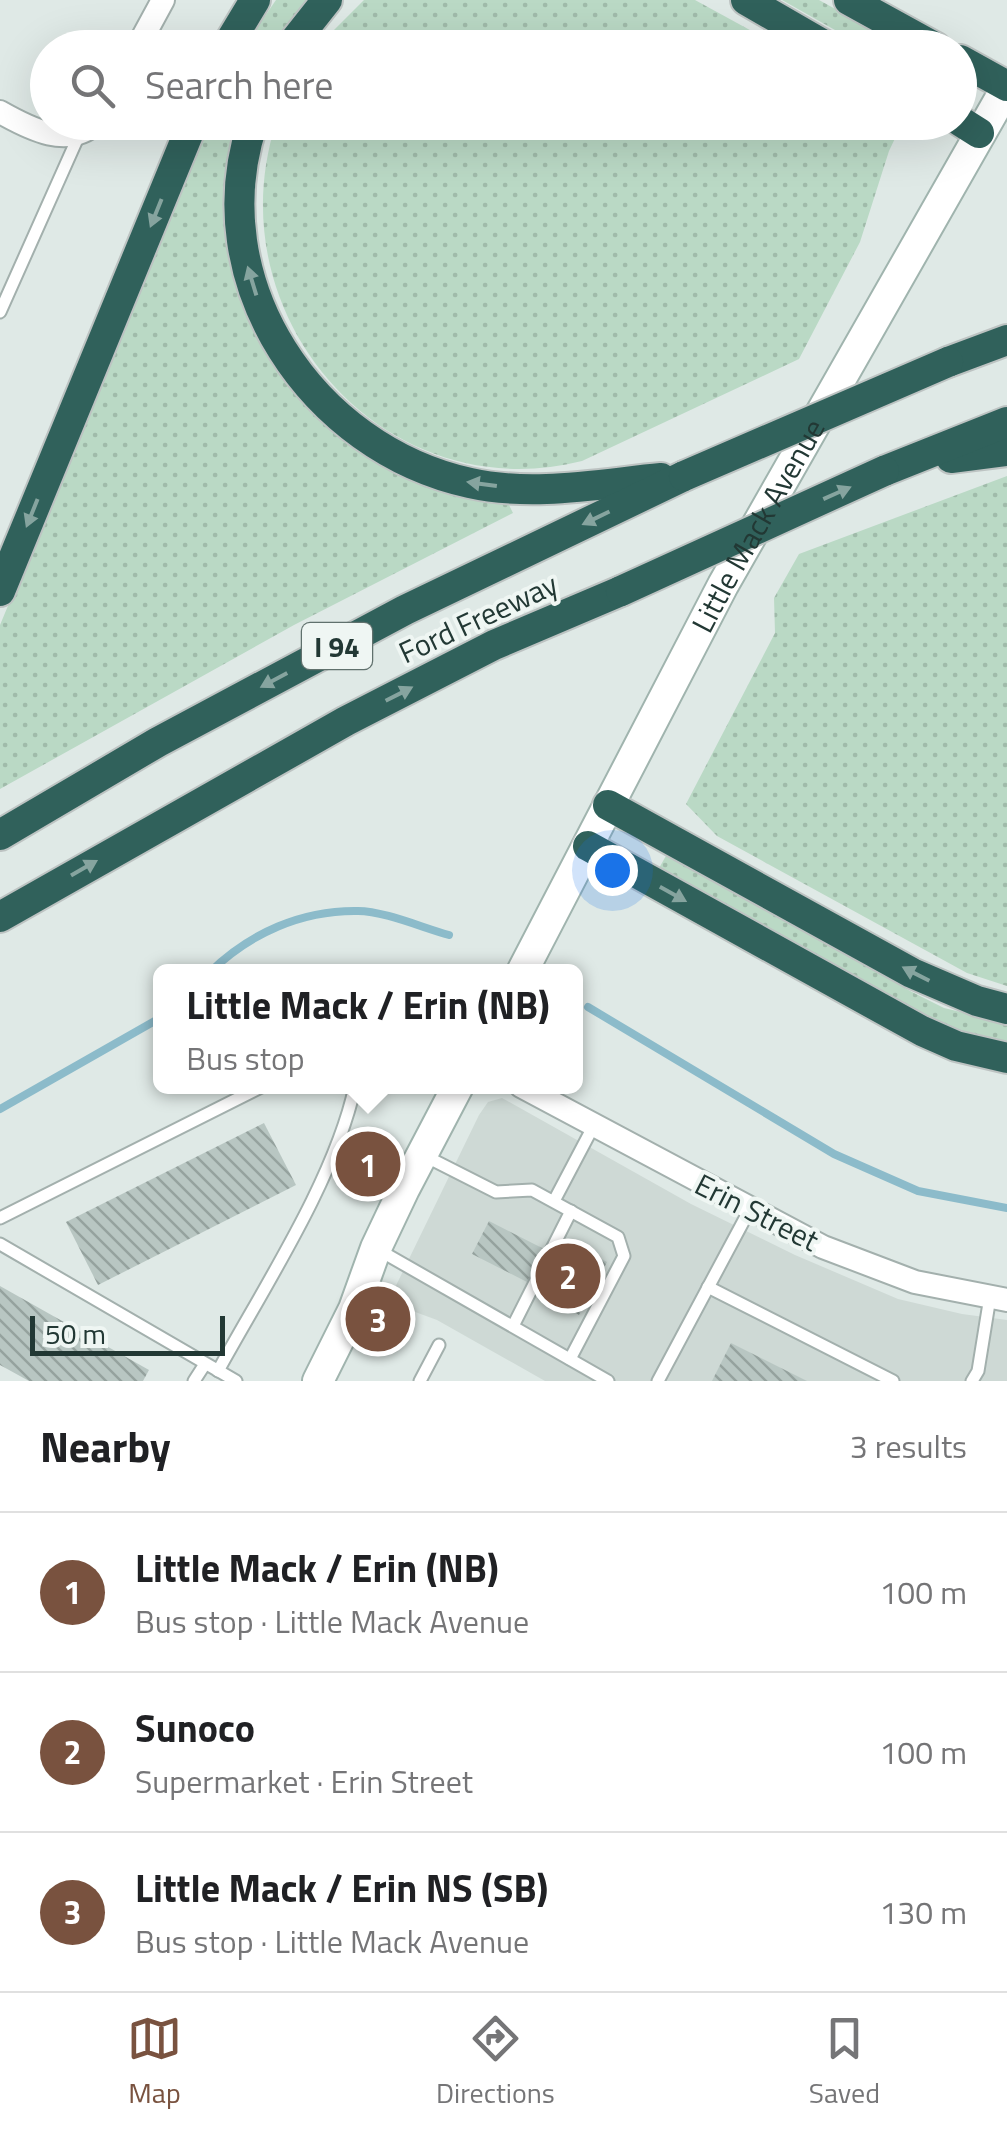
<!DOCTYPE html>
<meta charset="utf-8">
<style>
body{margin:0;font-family:"Titillium Web",sans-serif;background:#f6f6f6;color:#202124}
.scale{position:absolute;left:30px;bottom:25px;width:195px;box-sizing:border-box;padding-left:10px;border:5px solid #223834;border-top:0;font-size:28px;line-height:35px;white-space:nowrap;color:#223834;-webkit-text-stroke:8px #eff6f3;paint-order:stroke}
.you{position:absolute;left:612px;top:870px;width:35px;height:35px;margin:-25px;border:8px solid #fff;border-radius:50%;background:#1a73e8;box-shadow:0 0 0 15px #1a73e833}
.badge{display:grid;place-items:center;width:65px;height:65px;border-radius:50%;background:#79523f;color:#fff;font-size:32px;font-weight:700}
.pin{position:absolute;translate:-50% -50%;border:5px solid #fff;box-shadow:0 2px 10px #0006}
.popup{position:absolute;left:153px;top:964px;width:430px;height:130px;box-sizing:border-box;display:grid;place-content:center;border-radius:15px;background:#fff;filter:drop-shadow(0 2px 8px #0005);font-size:32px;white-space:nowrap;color:#757577}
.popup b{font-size:38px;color:#202124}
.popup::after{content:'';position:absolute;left:50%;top:100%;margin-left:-20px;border:20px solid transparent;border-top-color:#fff}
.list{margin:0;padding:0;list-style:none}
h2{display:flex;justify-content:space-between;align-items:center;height:130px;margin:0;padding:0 40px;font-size:42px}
h2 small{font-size:32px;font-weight:400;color:#757577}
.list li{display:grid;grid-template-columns:65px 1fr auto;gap:30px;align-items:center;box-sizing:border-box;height:160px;padding:0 40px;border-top:2px solid #e0e0e0}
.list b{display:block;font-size:38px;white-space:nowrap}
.list p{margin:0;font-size:32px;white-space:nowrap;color:#757577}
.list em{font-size:32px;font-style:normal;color:#757577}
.icon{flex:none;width:55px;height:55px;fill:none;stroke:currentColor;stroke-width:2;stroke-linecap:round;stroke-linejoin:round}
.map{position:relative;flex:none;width:1007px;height:1381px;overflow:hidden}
.search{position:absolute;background:#fff;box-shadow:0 10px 40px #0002;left:30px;right:30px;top:30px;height:110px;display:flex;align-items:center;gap:25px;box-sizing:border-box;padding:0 35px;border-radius:55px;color:#757577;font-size:38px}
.sheet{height:610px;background:#fff}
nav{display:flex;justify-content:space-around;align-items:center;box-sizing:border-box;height:140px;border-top:2px solid #e0e0e0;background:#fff;font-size:28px;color:#757577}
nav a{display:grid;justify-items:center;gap:5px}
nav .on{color:#79523f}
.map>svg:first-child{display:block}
</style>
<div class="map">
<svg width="1007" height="1381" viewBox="0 0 1007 1381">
<defs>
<pattern id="grass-dots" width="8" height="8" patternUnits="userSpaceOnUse" patternTransform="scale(2.5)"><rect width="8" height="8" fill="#bad9c5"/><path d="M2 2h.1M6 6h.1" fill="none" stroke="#a0bbaa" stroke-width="1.8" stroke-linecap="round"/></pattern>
<pattern id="building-back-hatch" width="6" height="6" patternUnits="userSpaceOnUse" patternTransform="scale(2.5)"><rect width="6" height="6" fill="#b8c6c2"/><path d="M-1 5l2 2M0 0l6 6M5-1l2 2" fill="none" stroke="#95a29e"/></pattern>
</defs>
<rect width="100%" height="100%" fill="#dfe9e6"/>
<polygon fill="#ced9d5" points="502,1098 691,1204 795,1255 898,1299 962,1314 1007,1320 1007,1381 545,1381 437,1320 388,1302 479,1115 488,1102"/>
<g fill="url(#grass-dots)">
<polygon points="276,0 309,0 271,47 243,48"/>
<polygon points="364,0 695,0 781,47 317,47"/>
<polygon points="782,0 819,0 904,47 865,47"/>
<path d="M894,122L899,130L889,151L860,242L799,359L582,461C382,511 214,314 276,123Z"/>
<path d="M209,123H239L270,355C331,446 400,488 508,503L513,513L294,625L0,789V625Z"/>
<polygon points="1007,476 1007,986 967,973 717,836 686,804 775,633 774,598 799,554"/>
<polygon points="667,854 912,992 944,1008 1007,1023 1007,1046 952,1032 658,870"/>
</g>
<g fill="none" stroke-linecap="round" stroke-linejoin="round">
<g stroke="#8cbbca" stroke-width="8">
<path d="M210,972C250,933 302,910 358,911C384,911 423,928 449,935"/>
<polyline points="588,1007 834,1154 918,1191 1007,1208"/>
<polyline points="0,1109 160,1018"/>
</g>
</g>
<g fill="url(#building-back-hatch)">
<polygon points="264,1123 296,1185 98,1285 66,1222"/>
<polygon points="489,1221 544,1249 527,1282 472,1254"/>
<polygon points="571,1242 607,1262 579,1315 543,1296"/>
<polygon points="0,1286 149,1370 143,1381 29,1381 0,1365"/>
<polygon points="731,1343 807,1381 712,1381"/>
</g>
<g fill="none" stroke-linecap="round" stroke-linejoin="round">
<defs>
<g id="service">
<polyline points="0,312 79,135"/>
<polyline points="425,1156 496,1192 532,1190 618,1237 624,1256 570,1359"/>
<polyline points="554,1201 593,1127"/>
<polyline points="0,1218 263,1086"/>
<polyline points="0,1244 236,1381"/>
<polyline points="377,1249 608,1381"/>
<polyline points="708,1287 893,1381"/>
<polyline points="513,1326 571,1211"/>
<path d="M218,1371C264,1287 335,1179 355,1086"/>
<polyline points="194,1381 205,1364"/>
<polyline points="420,1381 439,1345"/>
<polyline points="658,1381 750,1209"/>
<polyline points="972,1381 978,1371 990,1297"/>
</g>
<g id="minor">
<polyline points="137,48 163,0"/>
<path d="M0,112C30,129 68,149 97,122"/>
<polyline points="521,1086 823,1247 915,1282 1007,1300"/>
</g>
<g id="secondary">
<path id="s1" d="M522,972L723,585L1007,87"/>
<polyline points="318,1381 354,1309 376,1248 404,1189 458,1086"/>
</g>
<g id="motorway">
<polyline points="746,0 829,48"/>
<polyline points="849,0 936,48"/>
<polyline points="226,48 255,0"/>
<polyline points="289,48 327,0"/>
<polyline points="960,60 1007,86"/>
<polyline points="960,121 979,133"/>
<path d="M253,122C199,282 313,449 470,483C532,497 599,484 661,478"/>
<polyline points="948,362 1007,340"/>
<polyline points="951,458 1007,451"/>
<polyline points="884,471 1007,422"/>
<polyline points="0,591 193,122"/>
<polyline points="608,805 912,973 977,1001 1007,1009"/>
<polyline points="0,835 158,742 405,610 684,476"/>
<polyline points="588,846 922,1031 956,1046 1007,1058"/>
<polyline points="0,917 346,721 494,645 621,591"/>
</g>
</defs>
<use href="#service" stroke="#a3b0ad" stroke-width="15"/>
<use href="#minor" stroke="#a3b0ad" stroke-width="26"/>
<use href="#secondary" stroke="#a0b4ae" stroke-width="34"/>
<use href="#motorway" stroke="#bdc3c2" stroke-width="34"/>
<use href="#service" stroke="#fff" stroke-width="11"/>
<use href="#minor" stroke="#fff" stroke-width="22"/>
<use href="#secondary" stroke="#fff" stroke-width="30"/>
<use href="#motorway" stroke="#30615b" stroke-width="30"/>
<defs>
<g id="motorway-bridge">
<polyline points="684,476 948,362"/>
<polyline points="621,591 884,471"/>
</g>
</defs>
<use href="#motorway-bridge" stroke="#bdc3c2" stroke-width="34" stroke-linecap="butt"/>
<use href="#motorway-bridge" stroke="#30615b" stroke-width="30"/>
</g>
<defs><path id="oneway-solid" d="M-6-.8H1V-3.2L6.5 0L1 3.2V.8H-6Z" transform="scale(2.5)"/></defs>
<g fill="#86a49f">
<use href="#oneway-solid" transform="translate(156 213) rotate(112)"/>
<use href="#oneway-solid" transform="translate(252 281) rotate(-107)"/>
<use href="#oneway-solid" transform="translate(482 484) rotate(-172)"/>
<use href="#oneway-solid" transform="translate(837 493) rotate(-24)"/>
<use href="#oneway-solid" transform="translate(32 513) rotate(112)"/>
<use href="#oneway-solid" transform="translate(596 518) rotate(154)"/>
<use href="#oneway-solid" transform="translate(274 680) rotate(152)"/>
<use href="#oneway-solid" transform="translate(399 694) rotate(-27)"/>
<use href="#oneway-solid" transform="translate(84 868) rotate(-30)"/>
<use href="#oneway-solid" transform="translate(673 894) rotate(29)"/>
<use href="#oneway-solid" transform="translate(916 974) rotate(-153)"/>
</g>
<g text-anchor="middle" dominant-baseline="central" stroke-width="8" stroke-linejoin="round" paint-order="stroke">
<rect fill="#eff6f3" stroke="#60716d" stroke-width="2.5" x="302" y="623" width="70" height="46" rx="8"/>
<g font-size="28" font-weight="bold" fill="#223834">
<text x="337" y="646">I 94</text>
</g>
<g font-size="30" fill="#223834" stroke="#eff6f3">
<text stroke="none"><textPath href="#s1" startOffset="505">Little Mack Avenue</textPath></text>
<text transform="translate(478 618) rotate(-25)">Ford Freeway</text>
<text transform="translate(757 1212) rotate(27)">Erin Street</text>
</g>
</g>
</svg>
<div class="scale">50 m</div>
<div class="you"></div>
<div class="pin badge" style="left:368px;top:1164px">1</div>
<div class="popup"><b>Little Mack / Erin (NB)</b>Bus stop</div>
<div class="pin badge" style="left:568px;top:1276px">2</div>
<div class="pin badge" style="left:378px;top:1319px">3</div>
<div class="search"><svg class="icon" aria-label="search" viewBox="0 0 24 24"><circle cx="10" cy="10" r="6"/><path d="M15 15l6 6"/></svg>Search here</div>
</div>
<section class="sheet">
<h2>Nearby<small>3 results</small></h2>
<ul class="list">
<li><span class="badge">1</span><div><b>Little Mack / Erin (NB)</b><p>Bus stop · Little Mack Avenue</p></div><em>100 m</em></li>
<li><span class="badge">2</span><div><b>Sunoco</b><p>Supermarket · Erin Street</p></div><em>100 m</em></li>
<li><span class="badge">3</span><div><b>Little Mack / Erin NS (SB)</b><p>Bus stop · Little Mack Avenue</p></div><em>130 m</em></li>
</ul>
</section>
<nav>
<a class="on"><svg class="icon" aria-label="map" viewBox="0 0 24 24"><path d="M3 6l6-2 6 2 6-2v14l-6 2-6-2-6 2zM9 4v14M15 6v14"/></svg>Map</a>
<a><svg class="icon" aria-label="directions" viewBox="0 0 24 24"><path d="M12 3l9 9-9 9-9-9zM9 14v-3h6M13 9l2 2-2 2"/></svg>Directions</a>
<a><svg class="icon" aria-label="saved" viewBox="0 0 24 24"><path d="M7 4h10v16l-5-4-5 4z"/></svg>Saved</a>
</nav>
